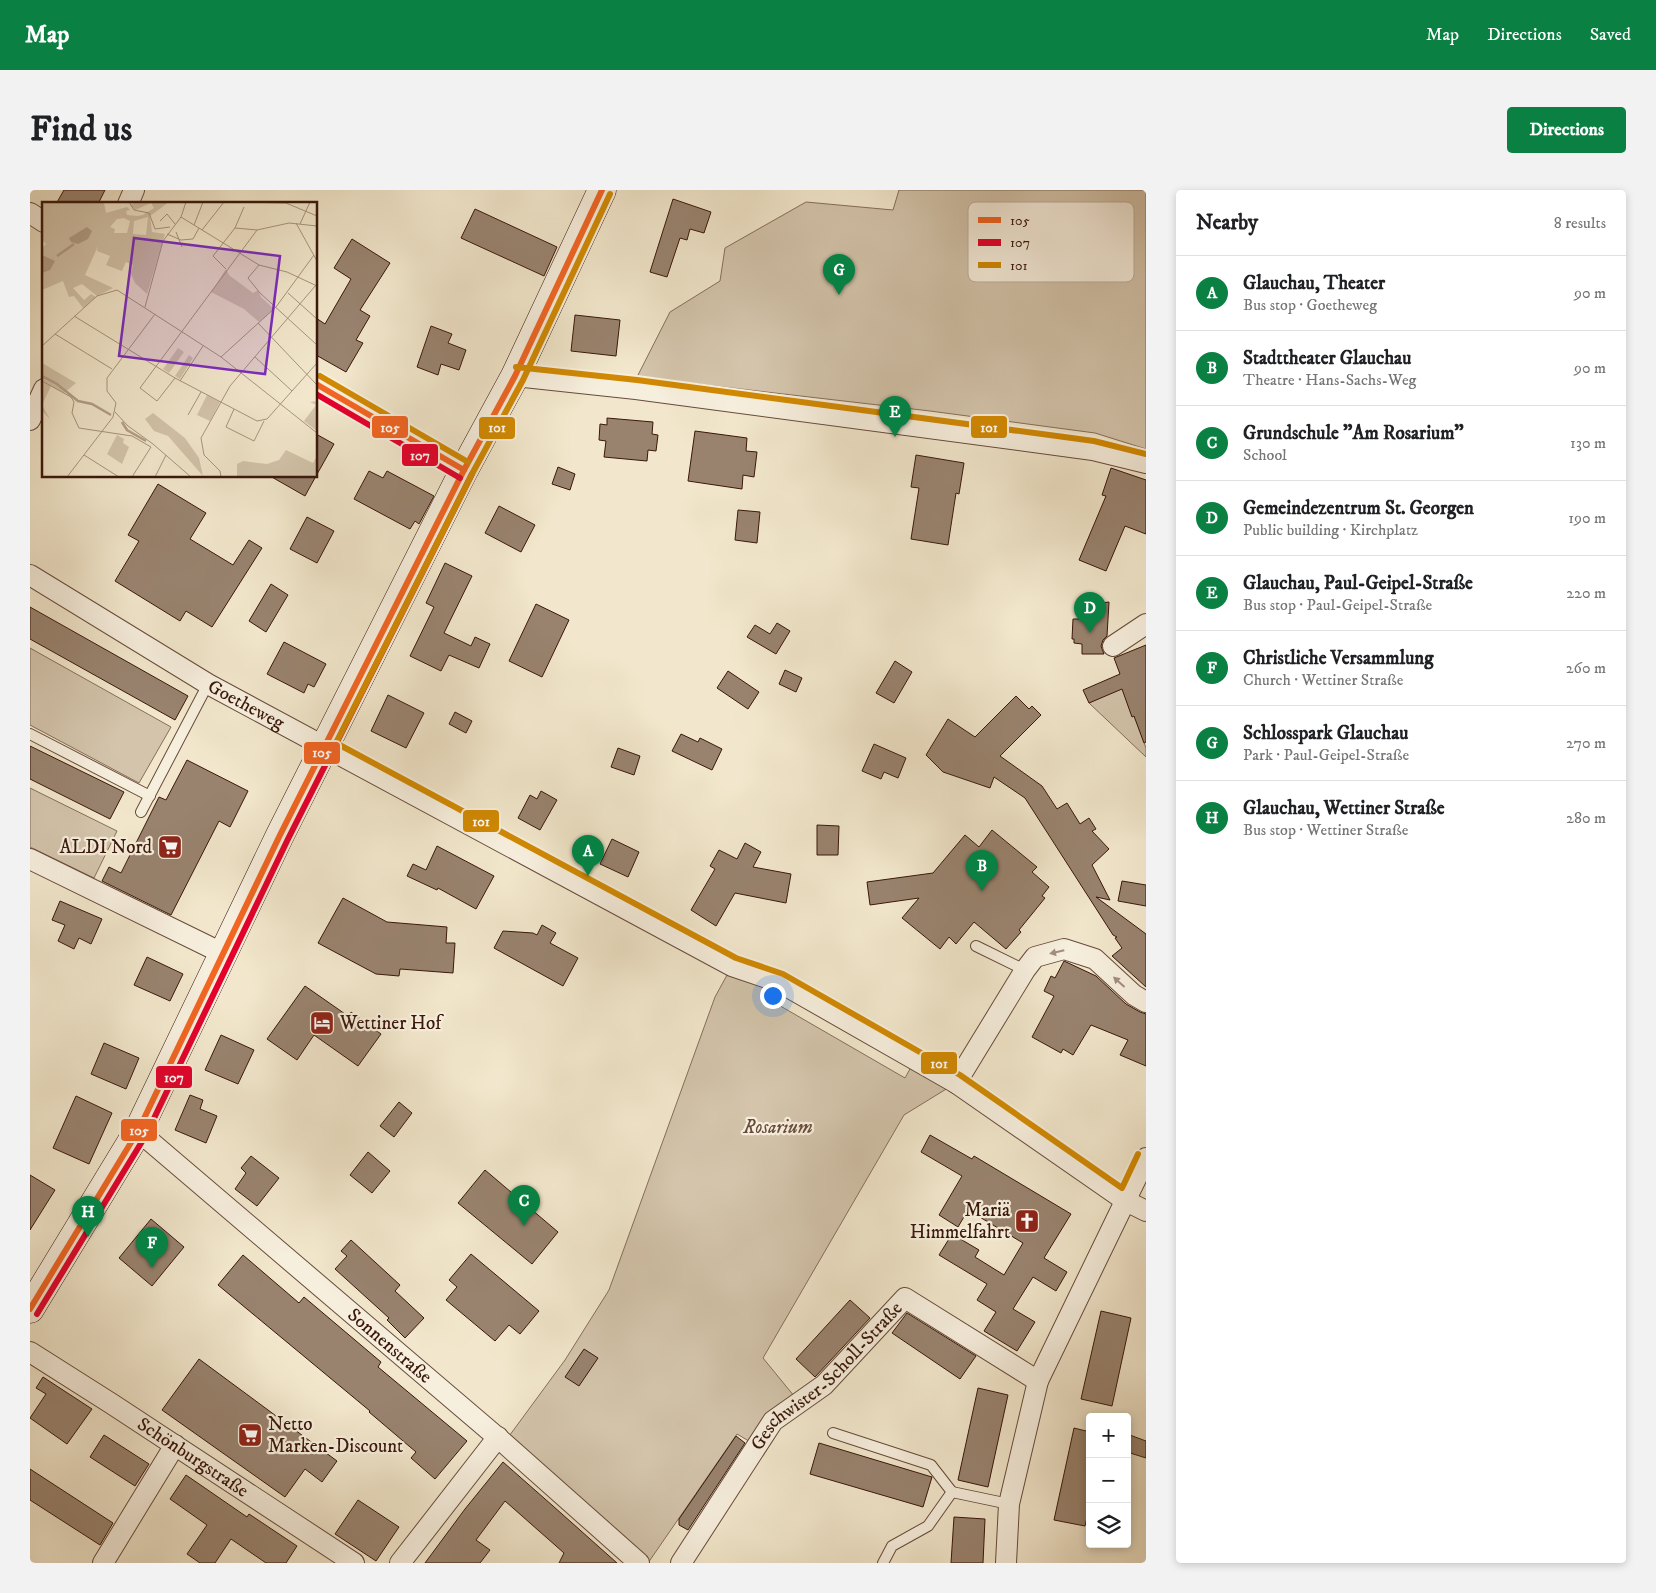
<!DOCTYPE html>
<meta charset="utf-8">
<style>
body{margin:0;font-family:"IM FELL DW Pica",serif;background:#f2f2f2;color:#202124}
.controls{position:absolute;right:15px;bottom:15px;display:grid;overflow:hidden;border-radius:5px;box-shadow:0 2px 8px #0003}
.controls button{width:45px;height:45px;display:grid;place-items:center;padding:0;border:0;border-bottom:1px solid #e0e0e0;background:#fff;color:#202124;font:25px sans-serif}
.you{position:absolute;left:742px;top:805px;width:18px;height:18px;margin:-12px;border:4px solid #fff;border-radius:50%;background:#1a73e8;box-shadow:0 0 0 8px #1a73e833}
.badge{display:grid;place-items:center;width:32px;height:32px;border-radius:50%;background:#0b8043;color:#fff;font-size:16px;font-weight:700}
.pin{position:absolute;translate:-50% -41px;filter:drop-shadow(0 1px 2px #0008)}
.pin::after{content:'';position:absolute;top:26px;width:18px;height:15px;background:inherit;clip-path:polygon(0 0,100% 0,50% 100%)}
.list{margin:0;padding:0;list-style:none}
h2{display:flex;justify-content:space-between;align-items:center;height:65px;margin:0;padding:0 20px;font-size:21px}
h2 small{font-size:16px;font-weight:400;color:#757577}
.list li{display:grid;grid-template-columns:32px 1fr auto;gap:15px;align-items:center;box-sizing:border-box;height:75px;padding:0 20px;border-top:1px solid #e0e0e0}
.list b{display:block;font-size:19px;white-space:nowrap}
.list p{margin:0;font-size:16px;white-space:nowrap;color:#757577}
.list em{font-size:16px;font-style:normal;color:#757577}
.icon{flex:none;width:28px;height:28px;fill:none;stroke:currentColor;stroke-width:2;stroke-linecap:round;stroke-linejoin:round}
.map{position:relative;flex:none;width:1116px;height:1373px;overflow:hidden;border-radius:5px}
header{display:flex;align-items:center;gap:30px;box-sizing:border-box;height:70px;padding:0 25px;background:#0b8043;color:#fff}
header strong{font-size:24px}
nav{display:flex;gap:28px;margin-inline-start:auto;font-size:18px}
.intro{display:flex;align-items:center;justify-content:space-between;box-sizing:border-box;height:120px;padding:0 30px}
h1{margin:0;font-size:35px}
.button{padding:12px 22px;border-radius:5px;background:#0b8043;color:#fff;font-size:18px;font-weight:700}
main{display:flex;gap:30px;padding:0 30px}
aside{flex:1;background:#fff;border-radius:5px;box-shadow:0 2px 8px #0003}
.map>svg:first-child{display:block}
</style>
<header>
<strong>Map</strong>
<nav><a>Map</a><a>Directions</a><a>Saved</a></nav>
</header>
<div class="intro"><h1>Find us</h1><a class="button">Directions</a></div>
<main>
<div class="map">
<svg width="1116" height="1373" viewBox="0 0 1116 1373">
<rect width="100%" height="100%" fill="#f2e7cc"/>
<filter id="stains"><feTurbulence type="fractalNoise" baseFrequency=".004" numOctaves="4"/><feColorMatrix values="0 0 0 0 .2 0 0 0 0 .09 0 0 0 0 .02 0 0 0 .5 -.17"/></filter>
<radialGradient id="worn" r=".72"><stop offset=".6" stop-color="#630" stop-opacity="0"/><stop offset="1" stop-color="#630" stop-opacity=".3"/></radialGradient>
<g fill="#d3c4ab" stroke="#866e5a">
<polygon points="869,0 1116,0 1116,259 1065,243 900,221 607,187 640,122 690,91 695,58 776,12 863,20"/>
<polygon points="0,458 141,537 109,593 0,535"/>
<polygon points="1094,497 1116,558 1116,567 1059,513"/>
<polygon points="0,598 87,641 64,688 0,657"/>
<polygon points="702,776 749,792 740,810 875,888 885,870 926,893 874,925 733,1168 769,1212 727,1256 707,1244 618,1373 474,1253 535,1170 579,1100 685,807"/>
</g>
<g fill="#99836f" stroke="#39170a">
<polygon points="34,0 75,0 68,14 26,14"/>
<polygon points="643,9 681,22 674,43 660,39 657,50 650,48 637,87 620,82"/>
<polygon points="445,19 527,57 514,86 431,48"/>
<polygon points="322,49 360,73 330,120 340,126 326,150 333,153 316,182 286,165 286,128 295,134 321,89 304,78"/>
<polygon points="545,125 590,130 586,166 541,161"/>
<polygon points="401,136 422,144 418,153 436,160 429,180 411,174 408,185 387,177"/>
<polygon points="577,228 623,232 622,244 628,245 626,261 618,260 617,271 574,267 576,251 569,250 570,234 577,235"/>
<polygon points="665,241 717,248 716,261 727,262 724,287 713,285 712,299 658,291"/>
<polygon points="286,244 304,254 286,286"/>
<polygon points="886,265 934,273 929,304 926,303 918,355 881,349 889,298 881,297"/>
<polygon points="528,277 545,284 540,300 522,294"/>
<polygon points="1081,278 1116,290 1116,344 1095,336 1076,381 1049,370 1076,306 1072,305"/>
<polygon points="339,281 353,288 357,281 404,306 389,334 385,331 380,339 324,309"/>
<polygon points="240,286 286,286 275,306"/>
<polygon points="128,294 176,323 160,349 203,375 219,350 232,358 182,437 156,421 150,431 85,391 109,351 98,345"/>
<polygon points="469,316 505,335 491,362 455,343"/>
<polygon points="708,320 730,322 727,353 705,350"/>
<polygon points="277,327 304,341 287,373 260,359"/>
<polygon points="415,373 442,386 414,443 441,456 445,447 460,454 449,478 419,465 411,481 380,466 404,417 396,413"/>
<polygon points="241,394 258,405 236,442 219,431"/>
<polygon points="1079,412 1077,446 1073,450 1071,456 1074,464 1052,464 1052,454 1044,453 1044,449 1042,449 1043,429 1053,429 1048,416"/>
<polygon points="506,414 539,430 512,487 479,471"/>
<polygon points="0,417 158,506 145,530 0,449"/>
<polygon points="747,433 760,441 746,464 717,447 725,435 740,444"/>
<polygon points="254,452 296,474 284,497 278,494 274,503 237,484"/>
<polygon points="1116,455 1116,552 1114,553 1104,526 1102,527 1092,499 1059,513 1053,500 1090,484 1084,468"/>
<polygon points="865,471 882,482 864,513 846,503"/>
<polygon points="755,480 772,488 766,502 749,494"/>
<polygon points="698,481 729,502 718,519 687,498"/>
<polygon points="358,505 394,523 376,558 341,541"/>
<polygon points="986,506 999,519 1002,516 1011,525 970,566 1012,596 1027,619 1037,613 1050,634 1059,628 1066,639 1062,641 1079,659 1062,675 1080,710 1066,707 1116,744 1116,797 1082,766 1092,758 1085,748 1087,747 1083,745 995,608 964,587 960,598 913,582 896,565 918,529 945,547"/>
<polygon points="425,522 442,531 436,543 419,534"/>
<polygon points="651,544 668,552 670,548 692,559 682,580 642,561"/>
<polygon points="844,554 876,568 868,588 854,582 851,589 832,581"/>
<polygon points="0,556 94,602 80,629 0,589"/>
<polygon points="588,558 610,566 604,585 581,577"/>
<polygon points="157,570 218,601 200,637 189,631 141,725 72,691 79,677 91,683 129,607 136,610"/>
<polygon points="511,601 527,610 510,640 488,628 500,605 507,609"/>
<polygon points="787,635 809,636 808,665 787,665"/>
<polygon points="962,640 1007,677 1002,682 1019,697 1012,706 1015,708 989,740 991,742 976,759 944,732 926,754 919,747 910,759 872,728 889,708 840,715 837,692 903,683 935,645 949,657"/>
<polygon points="582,649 609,662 598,687 570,674"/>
<polygon points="715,653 731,662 723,677 761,684 756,713 705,703 686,736 661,720 685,679 680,676 689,660 707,669"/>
<polygon points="407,656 464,686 446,719 408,698 407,700 377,686 383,674 396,680"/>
<polygon points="1092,691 1116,695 1116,716 1088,711"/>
<polygon points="313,708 357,732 417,737 416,753 425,753 423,783 370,779 369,786 346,784 288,753"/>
<polygon points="30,711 72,729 61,754 49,748 44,759 28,751 35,735 22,730"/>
<polygon points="512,735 526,743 520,753 548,768 533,796 464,758 473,741 503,743 507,745"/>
<polygon points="117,767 153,784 140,811 104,795"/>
<polygon points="1034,771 1066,786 1096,814 1110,822 1116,824 1116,876 1090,865 1098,850 1061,835 1043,865 1033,859 1031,863 1002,847 1024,806 1014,801 1021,786 1025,788"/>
<polygon points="275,796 318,826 321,822 351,844 328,876 284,845 267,870 237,849"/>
<polygon points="191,845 224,860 208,894 175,880"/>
<polygon points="74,853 109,868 96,899 61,884"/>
<polygon points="160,905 173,910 170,919 187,926 176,953 145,940"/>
<polygon points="46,906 82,923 59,974 23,958"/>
<polygon points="369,912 382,923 364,947 350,936"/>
<polygon points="900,945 942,969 944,966 1041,1024 1014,1068 1037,1082 1026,1101 1003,1087 983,1119 1005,1132 987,1161 954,1141 966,1122 947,1110 957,1094 909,1065 922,1044 949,1060 945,1067 974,1085 993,1053 938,1020 928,1037 909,1025 932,986 891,962"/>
<polygon points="338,962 360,981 342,1003 320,985"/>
<polygon points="221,966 249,988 227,1016 205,999 216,983 211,978"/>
<polygon points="455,980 528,1042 502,1074 428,1013"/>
<polygon points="0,985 25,1000 0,1040"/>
<polygon points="121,1029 154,1057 122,1096 89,1068"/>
<polygon points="321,1050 370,1095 365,1101 394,1128 375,1148 357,1130 359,1128 305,1079 317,1066 311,1061"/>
<polygon points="441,1064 509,1121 490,1144 479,1135 465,1151 416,1110 427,1097 419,1090"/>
<polygon points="213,1065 269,1113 274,1107 351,1172 348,1177 437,1251 405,1289 381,1268 386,1262 339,1222 340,1221 188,1095"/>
<polygon points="820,1110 840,1128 785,1187 766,1169"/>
<polygon points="1071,1121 1101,1128 1082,1216 1051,1209"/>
<polygon points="877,1123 946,1166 930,1189 862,1143"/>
<polygon points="554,1159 568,1168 549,1196 535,1187"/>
<polygon points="169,1169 307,1271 292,1292 275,1279 255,1307 132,1220"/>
<polygon points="13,1187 62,1219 37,1254 0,1228 16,1204 6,1198"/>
<polygon points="948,1198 978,1205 958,1297 928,1290"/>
<polygon points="1044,1238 1060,1242 1060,1315 1055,1336 1024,1330"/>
<polygon points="1097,1244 1116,1251 1116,1268 1097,1262"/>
<polygon points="74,1245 119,1274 105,1296 60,1267"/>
<polygon points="706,1246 715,1253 658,1340 649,1335 649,1329"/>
<polygon points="789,1253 902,1287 893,1317 780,1284"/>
<polygon points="473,1272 523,1316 587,1373 529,1373 534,1363 475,1311 446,1350 460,1360 450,1373 395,1373 435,1319"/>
<polygon points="0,1279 83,1333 70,1355 0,1310"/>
<polygon points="156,1285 217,1327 219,1324 267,1356 256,1373 236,1373 201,1349 185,1373 170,1373 157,1364 177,1335 140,1309"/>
<polygon points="328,1310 369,1337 346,1371 305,1344"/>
<polygon points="924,1327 955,1329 953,1373 921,1373"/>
</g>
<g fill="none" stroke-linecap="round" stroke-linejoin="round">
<defs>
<g id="lane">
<polyline points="0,544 120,606"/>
<polyline points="111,622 178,494"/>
<polyline points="946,756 995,780"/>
<polyline points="803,1243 901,1275 922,1302"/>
<polyline points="853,1373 862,1356 898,1336 922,1302 979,1314"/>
</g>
<g id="street">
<polyline points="98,14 104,0"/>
<polyline points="0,23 14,32"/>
<polyline points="485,186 606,199 1063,260 1116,273"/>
<polyline points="286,194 434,280"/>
<polyline points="0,230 14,199"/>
<path id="s1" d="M0,385L178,494L702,776L749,792L926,893L1096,1011L1116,1021"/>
<polyline points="1083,456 1116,434"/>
<polyline points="0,669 194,764"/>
<polyline points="926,893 995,780 1005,767 1034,759 1065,769 1104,805 1116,812"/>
<path id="s2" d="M108,941L474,1253L609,1373"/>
<path id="s3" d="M0,1162L82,1214L324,1373"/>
<polyline points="73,1373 145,1255"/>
<polyline points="370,1373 468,1247"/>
<path id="s4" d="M651,1373L743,1231L794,1195L875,1108L1008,1191"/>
<polyline points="976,1373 979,1314 1008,1191 1116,968"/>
</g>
<polyline id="secondary" points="0,1119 108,941 250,645 434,280 485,186 572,0"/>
</defs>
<use href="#lane" stroke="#674b3a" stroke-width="12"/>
<use href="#street" stroke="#674b3a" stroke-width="22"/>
<use href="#secondary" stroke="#39170a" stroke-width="29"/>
<use href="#lane" stroke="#f7efde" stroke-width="10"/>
<use href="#street" stroke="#f7efde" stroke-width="20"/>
<use href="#secondary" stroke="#f7efde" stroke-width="28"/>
<defs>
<g id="bus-1">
<polyline points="286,194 434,280"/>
<polyline points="0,1119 108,941 250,645 434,280 485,186 572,0"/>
</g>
<g id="bus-2">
<polyline points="286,204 430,288"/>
<polyline points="7,1124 116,945 258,649 442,284"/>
</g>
<g id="bus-3">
<polyline points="580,4 493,190 442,284 306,553 706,768 753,784 930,885 1092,998 1108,964"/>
<polyline points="486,177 607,190 1064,251 1116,264"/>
<polyline points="290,186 438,272"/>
</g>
</defs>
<use href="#bus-1" stroke="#f7efde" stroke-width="10"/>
<use href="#bus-2" stroke="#f7efde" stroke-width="10"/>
<use href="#bus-3" stroke="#f7efde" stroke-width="10"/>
<use href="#bus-1" stroke="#f26522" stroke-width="6"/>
<use href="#bus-2" stroke="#e4002b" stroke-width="6"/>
<use href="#bus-3" stroke="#d18902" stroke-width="6"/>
</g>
<defs><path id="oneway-solid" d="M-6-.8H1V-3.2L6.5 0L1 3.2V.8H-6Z" transform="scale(1.25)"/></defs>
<g fill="#a28e7f">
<use href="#oneway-solid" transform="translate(1027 762) rotate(167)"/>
<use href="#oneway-solid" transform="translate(1089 792) rotate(-138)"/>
</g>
<defs>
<symbol id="supermarket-square" viewBox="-11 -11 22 22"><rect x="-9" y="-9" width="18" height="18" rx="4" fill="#8f2418" stroke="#f7efde"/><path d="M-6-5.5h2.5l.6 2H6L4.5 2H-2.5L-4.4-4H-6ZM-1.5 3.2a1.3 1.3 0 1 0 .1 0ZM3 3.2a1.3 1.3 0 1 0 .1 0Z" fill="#fff"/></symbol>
<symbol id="hotel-square" viewBox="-11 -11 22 22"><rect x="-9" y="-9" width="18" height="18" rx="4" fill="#8f2418" stroke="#f7efde"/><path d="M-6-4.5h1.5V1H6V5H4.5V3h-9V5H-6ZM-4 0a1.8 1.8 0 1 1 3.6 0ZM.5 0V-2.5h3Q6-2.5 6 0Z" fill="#fff"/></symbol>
<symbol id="church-square" viewBox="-11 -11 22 22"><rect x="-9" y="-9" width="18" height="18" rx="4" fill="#8f2418" stroke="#f7efde"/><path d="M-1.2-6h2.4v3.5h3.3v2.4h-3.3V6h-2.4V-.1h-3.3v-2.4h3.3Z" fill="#fff"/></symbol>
</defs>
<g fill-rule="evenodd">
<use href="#supermarket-square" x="126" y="643" width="28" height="28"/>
<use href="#hotel-square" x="278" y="819" width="28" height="28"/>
<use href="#church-square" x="983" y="1017" width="28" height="28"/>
<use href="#supermarket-square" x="206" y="1231" width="28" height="28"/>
</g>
<g text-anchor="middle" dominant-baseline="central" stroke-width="4.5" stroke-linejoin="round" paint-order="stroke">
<g font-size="19" fill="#39170a" stroke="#f7efde">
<text stroke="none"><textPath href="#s1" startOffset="252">Goetheweg</textPath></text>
<text stroke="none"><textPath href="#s2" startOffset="331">Sonnenstraße</textPath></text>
<text stroke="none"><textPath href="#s4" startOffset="239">Geschwister-Scholl-Straße</textPath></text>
<text stroke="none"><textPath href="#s3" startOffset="194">Schönburgstraße</textPath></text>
</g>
<g font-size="19" fill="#39170a" stroke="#f7efde" text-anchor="end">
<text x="122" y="657">ALDI Nord</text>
<text x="310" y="833" text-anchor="start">Wettiner Hof</text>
<text x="980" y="1020">Mariä<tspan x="980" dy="22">Himmelfahrt</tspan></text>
<text x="238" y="1234" text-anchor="start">Netto<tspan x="238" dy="22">Marken-Discount</tspan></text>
</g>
<g font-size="19" font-style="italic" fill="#674b3a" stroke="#f7efde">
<text x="748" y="937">Rosarium</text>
</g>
</g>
<g transform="translate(12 12)">
<rect width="275" height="275" fill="#f2e7cc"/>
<path d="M0,0H66L62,1L64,11L85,5L88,8L84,9L85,13L95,14L101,13L112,6L109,1L93,8L88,3L93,0H127L108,14L110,30L123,32L105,92L93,81L89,72L91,63L84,60L80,69L64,63L68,54L55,49L56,44L43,73L71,86L55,94L40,82L31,86L42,98L49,92L54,95L41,106L32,94L27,95L21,79L0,88V46L4,42L0,38ZM106,15L104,33L91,32L92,19ZM82,16L88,19L85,31H72L73,27L68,25L75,17ZM184,67L187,73L211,91L216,88L219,95L232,107L217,120L202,107L169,90ZM136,146L142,150L127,171L121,167ZM147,153L151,156L138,177L133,174ZM0,161L34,181L22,191L9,184L0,203L8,217L0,209ZM165,193L178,200L168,219L155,213ZM275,199V229L262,219L274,203L268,200ZM111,211L143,236L157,256L161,274L126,234L112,229L103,217ZM75,233L82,237L81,241L87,245L80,262L65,252ZM244,248L271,261L275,254V275H195V262L201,259L225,262L237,258Z" fill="#d3c4ab" fill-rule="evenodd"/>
<path d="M45,25L50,29L46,37L36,42L29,40L27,36ZM0,53L13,59L8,68L0,71Z" fill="#b3a08a"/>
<path fill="none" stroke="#b3a08a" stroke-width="2.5" d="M15,54L32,42M0,174L15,182L36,199L50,202L69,213M80,220L85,228L104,239"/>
<path fill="none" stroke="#a8947e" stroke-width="1" d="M87,0L92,8L107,11L113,27L128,25M198,0L244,1L275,14M139,15L217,63L245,70L275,84M118,19L125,12L133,22M254,21L275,59M258,22L268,0M152,23L161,0M193,26L215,28L247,21L275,24M160,28L182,0M134,30L140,45M125,32L139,38L151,37L157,26M217,63L206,76L218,91L275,143M184,67L171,54L193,26L202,5M246,91L275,117M103,105L121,39L139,15L144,0M32,114L133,176L215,219L225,217L275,161M216,121L275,183M13,132L70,167M0,144L55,94L75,88L179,155L275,231M179,155L234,105L272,53M213,155L250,189M133,176L115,199L98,186L215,28M0,179L29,195L32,200L30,211L37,226L90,234L109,245L90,275M138,179L161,144M192,207L184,225L212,239L222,219M73,210L86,224L111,242L149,275M146,213L159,190M42,253L77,275M25,275L71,215L74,201L65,189V176L113,112M113,275L124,253M179,275L178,269L162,253L159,236L188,184L274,83"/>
<path fill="#7b2cbf" fill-opacity="0.15" stroke="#7b2cbf" stroke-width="2.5" d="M92,36L238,54L223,172L77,154Z"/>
<rect width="275" height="275" fill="none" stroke="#39170a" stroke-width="2.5"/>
</g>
<rect x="938" y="12" width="166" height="80" rx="8" fill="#f7efde" stroke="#beae9e" stroke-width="1"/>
<rect x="948" y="27" width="23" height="6" fill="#f26522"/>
<rect x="948" y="49" width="23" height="7" fill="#e4002b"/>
<rect x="948" y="72" width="23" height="6" fill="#d18902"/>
<g font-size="14" fill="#39170a">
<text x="980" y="35">105</text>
<text x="980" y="57">107</text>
<text x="980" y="80">101</text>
</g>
<g stroke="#f7efde" stroke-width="2">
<rect x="341" y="225" width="38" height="24" rx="5" fill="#f26522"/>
<rect x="940" y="225" width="38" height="24" rx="5" fill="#d18902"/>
<rect x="448" y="226" width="38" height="24" rx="5" fill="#d18902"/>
<rect x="371" y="253" width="38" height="24" rx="5" fill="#e4002b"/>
<rect x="273" y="551" width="38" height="24" rx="5" fill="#f26522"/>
<rect x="432" y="619" width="38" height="24" rx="5" fill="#d18902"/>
<rect x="890" y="861" width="38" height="24" rx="5" fill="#d18902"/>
<rect x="125" y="875" width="38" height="24" rx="5" fill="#e4002b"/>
<rect x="90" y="928" width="38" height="24" rx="5" fill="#f26522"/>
</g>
<g font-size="14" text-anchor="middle" font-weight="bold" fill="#fff">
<text x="360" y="242">105</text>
<text x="959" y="242">101</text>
<text x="467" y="242">101</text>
<text x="390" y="270">107</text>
<text x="292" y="567">105</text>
<text x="451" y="636">101</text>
<text x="909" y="878">101</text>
<text x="144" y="892">107</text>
<text x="109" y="945">105</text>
</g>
<rect width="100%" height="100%" filter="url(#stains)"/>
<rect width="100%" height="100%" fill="url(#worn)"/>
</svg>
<div class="controls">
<button>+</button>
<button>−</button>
<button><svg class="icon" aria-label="layers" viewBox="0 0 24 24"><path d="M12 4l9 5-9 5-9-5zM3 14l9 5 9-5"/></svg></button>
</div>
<div class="you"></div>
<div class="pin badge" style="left:558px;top:686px">A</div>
<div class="pin badge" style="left:952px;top:701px">B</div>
<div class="pin badge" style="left:494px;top:1036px">C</div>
<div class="pin badge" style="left:1060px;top:443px">D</div>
<div class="pin badge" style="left:865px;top:247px">E</div>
<div class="pin badge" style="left:122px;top:1078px">F</div>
<div class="pin badge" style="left:809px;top:105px">G</div>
<div class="pin badge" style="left:58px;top:1047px">H</div>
</div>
<aside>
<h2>Nearby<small>8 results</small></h2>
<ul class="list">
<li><span class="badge">A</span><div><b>Glauchau, Theater</b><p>Bus stop · Goetheweg</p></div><em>90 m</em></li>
<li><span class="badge">B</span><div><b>Stadttheater Glauchau</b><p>Theatre · Hans-Sachs-Weg</p></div><em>90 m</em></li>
<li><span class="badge">C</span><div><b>Grundschule &quot;Am Rosarium&quot;</b><p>School</p></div><em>130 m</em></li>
<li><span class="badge">D</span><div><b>Gemeindezentrum St. Georgen</b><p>Public building · Kirchplatz</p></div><em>190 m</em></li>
<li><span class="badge">E</span><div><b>Glauchau, Paul-Geipel-Straße</b><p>Bus stop · Paul-Geipel-Straße</p></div><em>220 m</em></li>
<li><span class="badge">F</span><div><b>Christliche Versammlung</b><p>Church · Wettiner Straße</p></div><em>260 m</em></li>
<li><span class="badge">G</span><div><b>Schlosspark Glauchau</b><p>Park · Paul-Geipel-Straße</p></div><em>270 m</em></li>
<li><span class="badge">H</span><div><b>Glauchau, Wettiner Straße</b><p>Bus stop · Wettiner Straße</p></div><em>280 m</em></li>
</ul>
</aside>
</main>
